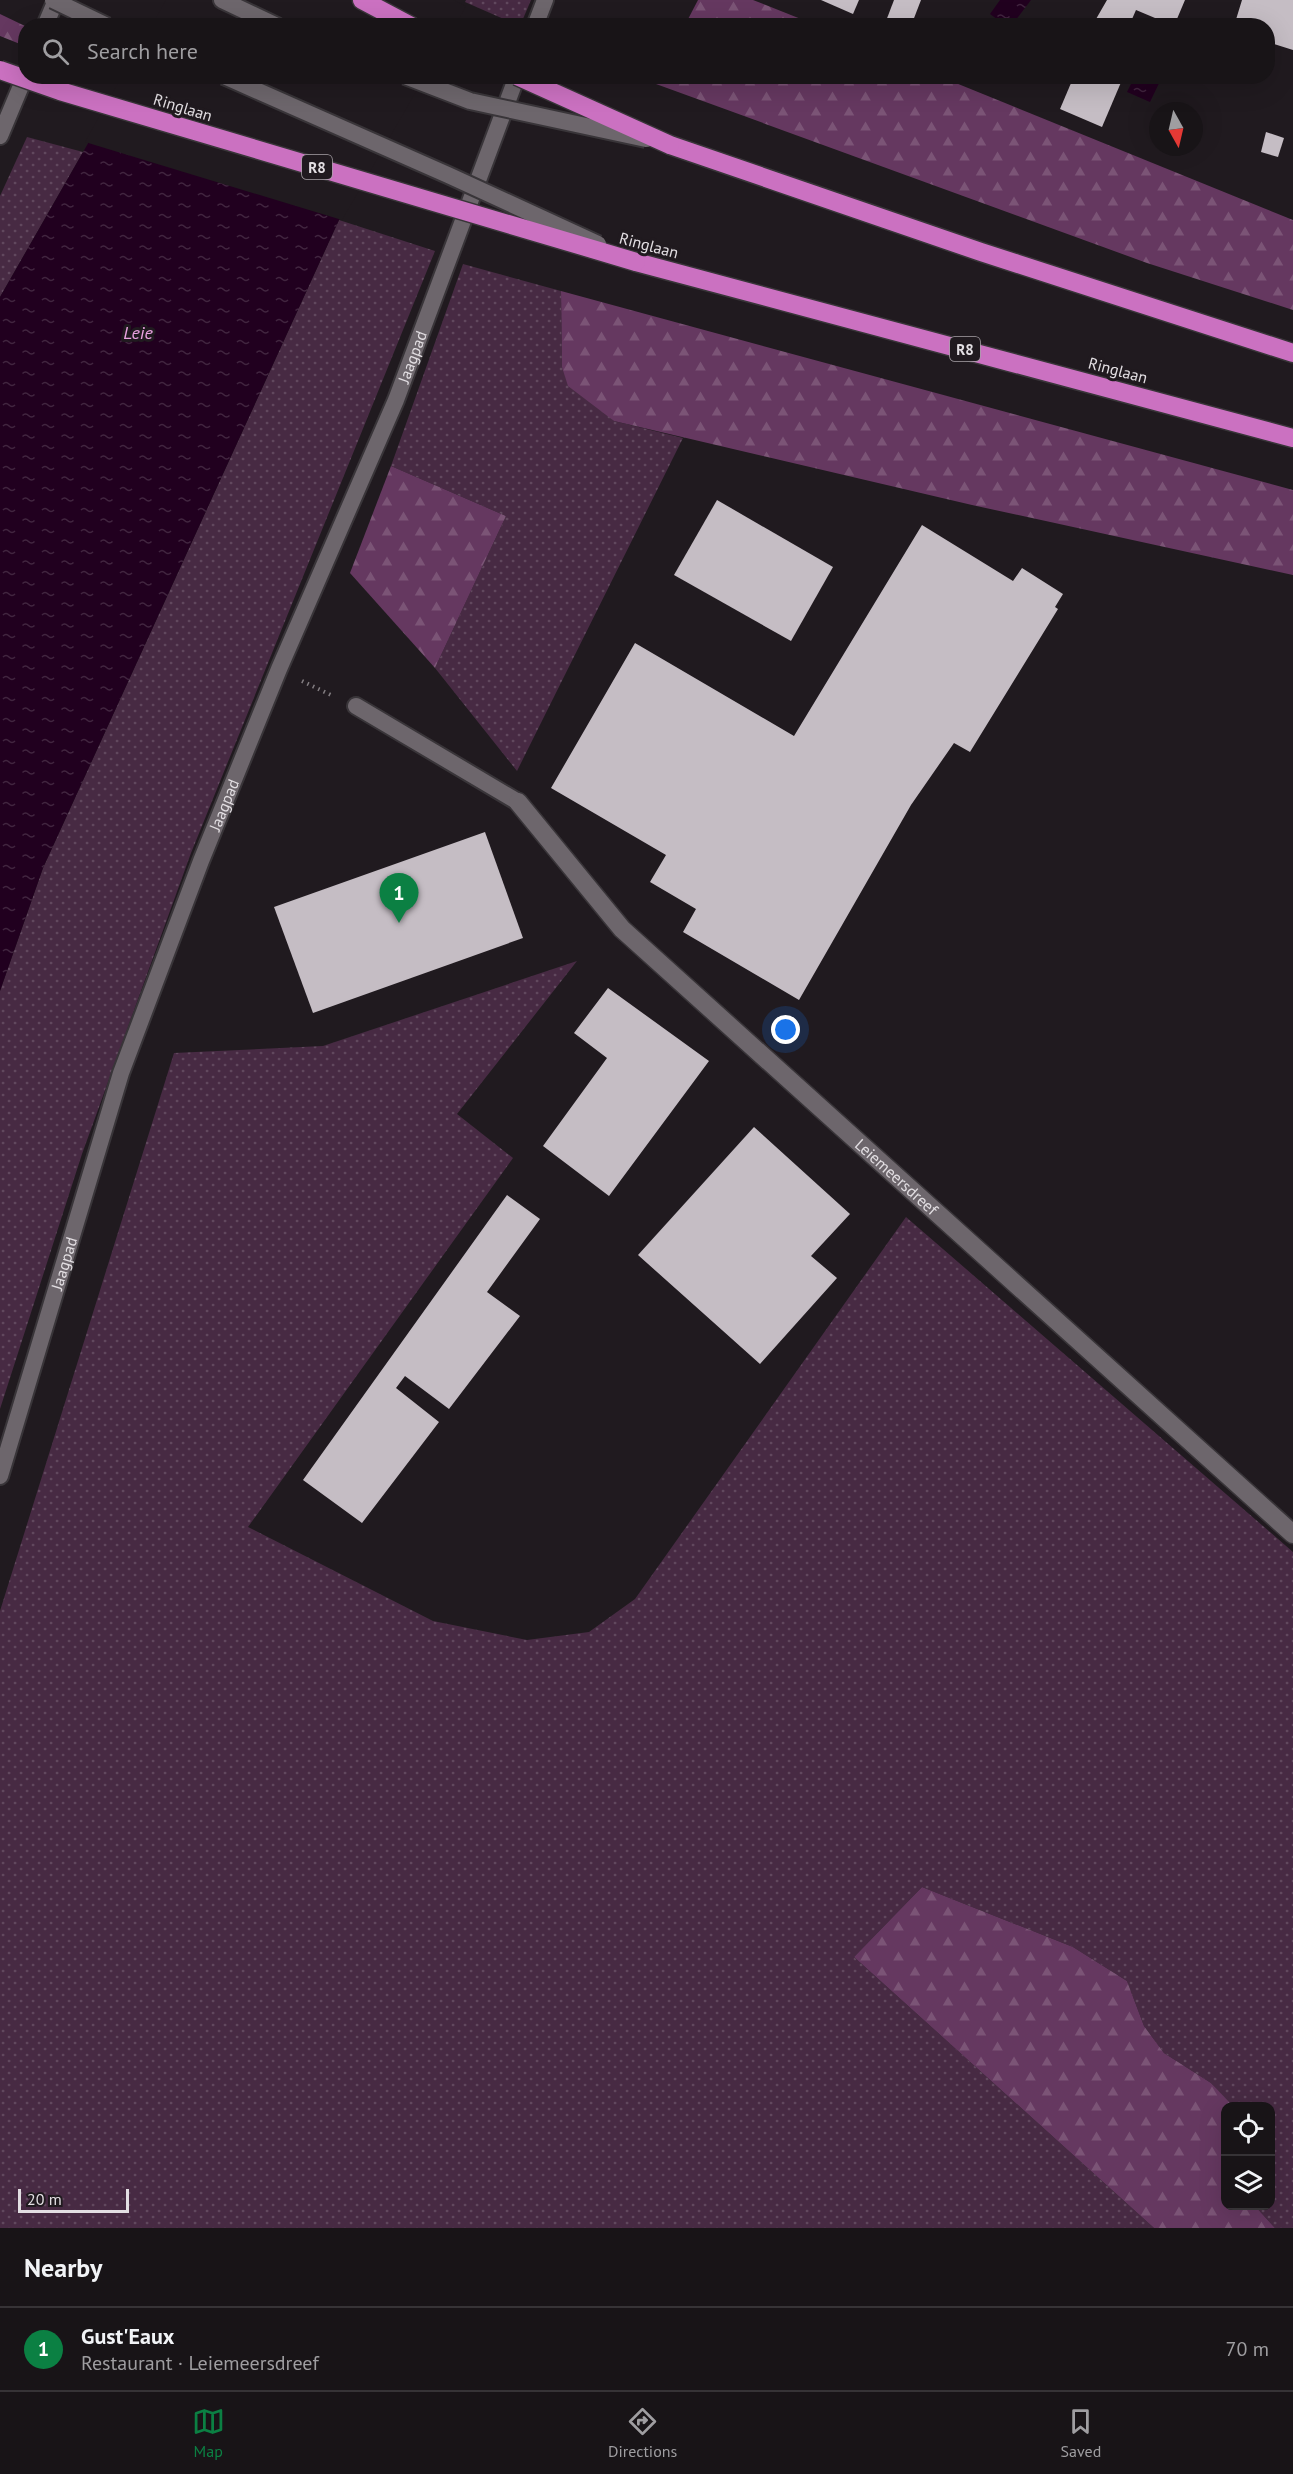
<!DOCTYPE html>
<meta charset="utf-8">
<style>
body{margin:0;font-family:"PT Sans",sans-serif;background:#211d20;color:#f1f3f6}
.controls{position:absolute;right:18px;bottom:18px;display:grid;overflow:hidden;border-radius:12px;box-shadow:0 6px 24px #0002}
.controls button{width:54px;height:54px;display:grid;place-items:center;padding:0;border:0;border-bottom:2px solid #363336;background:#181417;color:#f1f3f6;font:30px sans-serif}
.compass{position:absolute;left:1149px;top:102px;width:54px;height:54px;border-radius:50%;background:#181417;box-shadow:0 6px 24px #0002;rotate:172deg}
.scale{position:absolute;left:18px;bottom:15px;width:111px;box-sizing:border-box;padding-left:6px;border:3px solid #e2dee2;border-top:0;font-size:16px;line-height:21px;white-space:nowrap;color:#e2dee2;-webkit-text-stroke:4px #201a1f;paint-order:stroke}
.you{position:absolute;left:786px;top:1030px;width:21px;height:21px;margin:-15px;border:4px solid #fff;border-radius:50%;background:#1a73e8;box-shadow:0 0 0 9px #1a73e833}
.badge{display:grid;place-items:center;width:39px;height:39px;border-radius:50%;background:#0b8043;color:#fff;font-size:20px;font-weight:700}
.pin{position:absolute;translate:-50% -50px;filter:drop-shadow(0 2px 3px #0008)}
.pin::after{content:'';position:absolute;top:32px;width:21px;height:18px;background:inherit;clip-path:polygon(0 0,100% 0,50% 100%)}
.list{margin:0;padding:0;list-style:none}
h2{display:flex;justify-content:space-between;align-items:center;height:78px;margin:0;padding:0 24px;font-size:26px}
h2 small{font-size:20px;font-weight:400;color:#9f9ea1}
.list li{display:grid;grid-template-columns:39px 1fr auto;gap:18px;align-items:center;box-sizing:border-box;height:84px;padding:0 24px;border-top:2px solid #363336}
.list b{display:block;font-size:22px;white-space:nowrap}
.list p{margin:0;font-size:20px;white-space:nowrap;color:#9f9ea1}
.list em{font-size:20px;font-style:normal;color:#9f9ea1}
.icon{flex:none;width:33px;height:33px;fill:none;stroke:currentColor;stroke-width:2;stroke-linecap:round;stroke-linejoin:round}
.map{position:relative;flex:none;width:1293px;height:2228px;overflow:hidden}
.search{position:absolute;background:#181417;box-shadow:0 6px 24px #0002;left:18px;right:18px;top:18px;height:66px;display:flex;align-items:center;gap:15px;box-sizing:border-box;padding:0 21px;border-radius:24px;color:#9f9ea1;font-size:22px}
.sheet{height:162px;background:#181417}
nav{display:flex;justify-content:space-around;align-items:center;box-sizing:border-box;height:84px;border-top:2px solid #363336;background:#181417;font-size:16px;color:#9f9ea1}
nav a{display:grid;justify-items:center;gap:3px}
nav .on{color:#0b8043}
.map>svg:first-child{display:block}
</style>
<div class="map">
<svg width="1293" height="2228" viewBox="0 0 1293 2228">
<defs>
<pattern id="grass-dots" width="8" height="8" patternUnits="userSpaceOnUse" patternTransform="scale(1.5)"><rect width="8" height="8" fill="#472a43"/><path d="M2 2h.1M6 6h.1" fill="none" stroke="#61485e" stroke-width="1.8" stroke-linecap="round"/></pattern>
<pattern id="forest-firs" width="22" height="20" patternUnits="userSpaceOnUse" patternTransform="scale(1.5)"><rect width="22" height="20" fill="#653860"/><path d="M5 1l3.5 6h-7zM16 11l3.5 6h-7z" fill="#7b5476"/></pattern>
<pattern id="water-ripples" width="26" height="14" patternUnits="userSpaceOnUse" patternTransform="scale(1.5)"><rect width="26" height="14" fill="#21001f"/><path d="M2 4q2-2 4 0t4 0M15 11q2-2 4 0t4 0" fill="none" stroke="#41253f"/></pattern>
</defs>
<rect width="100%" height="100%" fill="#201a1f"/>
<g fill="url(#grass-dots)">
<polygon points="466,0 531,0 520,26 465,2"/>
<polygon points="27,137 83,152 0,297 0,196"/>
<polygon points="339,220 435,251 191,853 82,1154 0,1409 0,991 43,868"/>
<polygon points="463,264 561,291 562,367 614,421 683,438 517,771 435,668 506,516 391,466"/>
<polygon points="577,961 457,1114 513,1158 248,1527 433,1621 527,1640 589,1632 635,1599 906,1217 1293,1552 1293,2228 1275,2228 1255,2206 1270,2206 1270,2106 1231,2106 1211,2083 1164,2053 1144,2026 1127,1981 1073,1947 922,1887 854,1957 1154,2228 0,2228 0,1611 174,1053 323,1046"/>
</g>
<g fill="url(#forest-firs)">
<polygon points="698,0 753,0 816,25 685,25"/>
<polygon points="0,14 25,26 25,46 0,36"/>
<polygon points="660,76 941,77 1293,220 1293,310 1147,263 656,84"/>
<polygon points="561,291 1293,490 1293,575 972,505 614,421 568,386 562,367"/>
<polygon points="391,466 506,516 435,668 350,573"/>
<polygon points="922,1887 1073,1947 1127,1981 1144,2026 1164,2053 1211,2083 1230,2103 1231,2106 1226,2106 1226,2206 1255,2206 1275,2228 1154,2228 854,1957"/>
</g>
<g fill="url(#water-ripples)">
<polygon points="1000,0 1031,0 1012,25 1005,25 990,14"/>
<polygon points="1135,76 1162,77 1150,102 1127,92"/>
<polygon points="126,77 422,77 339,220 43,868 0,991 0,297"/>
</g>
<g fill="#201a1f">
<polygon points="166,0 453,0 466,6 455,26 152,25"/>
<polygon points="122,76 425,76 342,220 85,142"/>
</g>
<g fill="#c5bdc4">
<polygon points="821,0 859,0 853,14"/>
<polygon points="894,0 921,0 911,26 897,26 886,21"/>
<polygon points="1107,0 1185,0 1174,26 1136,10 1129,26 1092,26"/>
<polygon points="1242,0 1293,0 1293,50 1268,42 1268,26 1234,26"/>
<polygon points="1074,76 1113,76 1122,80 1102,127 1060,109"/>
<polygon points="1266,132 1284,138 1278,157 1261,152"/>
<polygon points="717,500 833,567 791,641 674,575"/>
<polygon points="922,525 1013,581 1022,568 1063,594 1055,607 1058,609 970,752 954,743 911,805 799,1000 683,932 696,909 650,882 666,855 551,788 635,643 794,736"/>
<polygon points="485,832 523,938 313,1013 274,907"/>
<polygon points="608,988 709,1061 609,1196 543,1146 607,1058 574,1033"/>
<polygon points="754,1127 850,1214 811,1256 837,1278 760,1364 638,1255"/>
<polygon points="507,1195 540,1219 487,1292 520,1316 449,1409 405,1376 396,1388 439,1422 362,1523 303,1480"/>
</g>
<g fill="none" stroke-linecap="round" stroke-linejoin="round">
<defs>
<g id="lane">
<polyline points="222,0 277,26"/>
<polyline points="45,26 56,0"/>
<polyline points="535,26 545,0"/>
<polyline points="0,136 26,74"/>
<polyline points="356,706 518,802"/>
<path id="s1" d="M0,1476L121,1073L201,861L279,669L396,400L517,76"/>
</g>
<g id="street">
<path id="s2" d="M518,802L622,929L1293,1534"/>
</g>
<g id="highway">
<polyline points="362,0 411,26"/>
<polyline points="670,145 981,252 1293,353"/>
<polyline points="636,262 1293,438"/>
</g>
</defs>
<use href="#lane" stroke="#393539" stroke-width="20"/>
<use href="#street" stroke="#393539" stroke-width="21"/>
<use href="#highway" stroke="#393539" stroke-width="21"/>
<polyline stroke="#837e82" stroke-width="4" stroke-dasharray="1.5 4.5" stroke-linecap="butt" points="302,681 333,696"/>
<use href="#lane" stroke="#6d666c" stroke-width="16"/>
<use href="#street" stroke="#6d666c" stroke-width="18"/>
<use href="#highway" stroke="#cb71c1" stroke-width="18"/>
<defs>
<g id="lane-bridge">
<polyline points="53,0 107,26"/>
<polyline points="224,76 448,175 598,244"/>
<polyline points="405,76 470,101 646,139"/>
</g>
<g id="highway-bridge">
<polyline points="0,70 60,91 636,262"/>
<polyline points="517,76 670,145"/>
</g>
</defs>
<use href="#lane-bridge" stroke="#393539" stroke-width="20" stroke-linecap="butt"/>
<use href="#highway-bridge" stroke="#393539" stroke-width="21" stroke-linecap="butt"/>
<use href="#lane-bridge" stroke="#6d666c" stroke-width="16"/>
<use href="#highway-bridge" stroke="#cb71c1" stroke-width="18"/>
</g>
<g text-anchor="middle" dominant-baseline="central" stroke-width="6" stroke-linejoin="round" paint-order="stroke">
<g fill="#201a1f" stroke="#a8a3a8" stroke-width="1.5">
<rect x="302" y="155" width="30" height="24" rx="4.5"/>
<rect x="950" y="337" width="30" height="24" rx="4.5"/>
</g>
<g font-size="15" font-weight="bold" fill="#e2dee2">
<text x="317" y="167">R8</text>
<text x="965" y="349">R8</text>
</g>
<g font-size="16" fill="#e2dee2" stroke="#201a1f">
<text transform="translate(183 107) rotate(17)">Ringlaan</text>
<text transform="translate(649 245) rotate(15)">Ringlaan</text>
<text stroke="none"><textPath href="#s1" startOffset="1194">Jaagpad</textPath></text>
<text transform="translate(1118 370) rotate(15)">Ringlaan</text>
<text stroke="none"><textPath href="#s1" startOffset="708">Jaagpad</textPath></text>
<text stroke="none"><textPath href="#s2" startOffset="534">Leiemeersdreef</textPath></text>
<text stroke="none"><textPath href="#s1" startOffset="222">Jaagpad</textPath></text>
</g>
<g font-size="18" font-style="italic" fill="#eaa2e1" stroke="#201a1f">
<text x="138" y="332">Leie</text>
</g>
</g>
</svg>
<div class="controls">
<button><svg class="icon" aria-label="locate" viewBox="0 0 24 24"><circle cx="12" cy="12" r="6"/><path d="M12 2v4M12 18v4M2 12h4M18 12h4"/></svg></button>
<button><svg class="icon" aria-label="layers" viewBox="0 0 24 24"><path d="M12 4l9 5-9 5-9-5zM3 14l9 5 9-5"/></svg></button>
</div>
<svg class="compass" viewBox="-18 -18 36 36"><path d="M0-13l5 13h-10z" fill="#e53935"/><path d="M0 13l5-13h-10z" fill="#9f9ea1"/></svg>
<div class="scale">20 m</div>
<div class="you"></div>
<div class="pin badge" style="left:399px;top:923px">1</div>
<div class="search"><svg class="icon" aria-label="search" viewBox="0 0 24 24"><circle cx="10" cy="10" r="6"/><path d="M15 15l6 6"/></svg>Search here</div>
</div>
<section class="sheet">
<h2>Nearby<small></small></h2>
<ul class="list">
<li><span class="badge">1</span><div><b>Gust'Eaux</b><p>Restaurant · Leiemeersdreef</p></div><em>70 m</em></li>
</ul>
</section>
<nav>
<a class="on"><svg class="icon" aria-label="map" viewBox="0 0 24 24"><path d="M3 6l6-2 6 2 6-2v14l-6 2-6-2-6 2zM9 4v14M15 6v14"/></svg>Map</a>
<a><svg class="icon" aria-label="directions" viewBox="0 0 24 24"><path d="M12 3l9 9-9 9-9-9zM9 14v-3h6M13 9l2 2-2 2"/></svg>Directions</a>
<a><svg class="icon" aria-label="saved" viewBox="0 0 24 24"><path d="M7 4h10v16l-5-4-5 4z"/></svg>Saved</a>
</nav>
